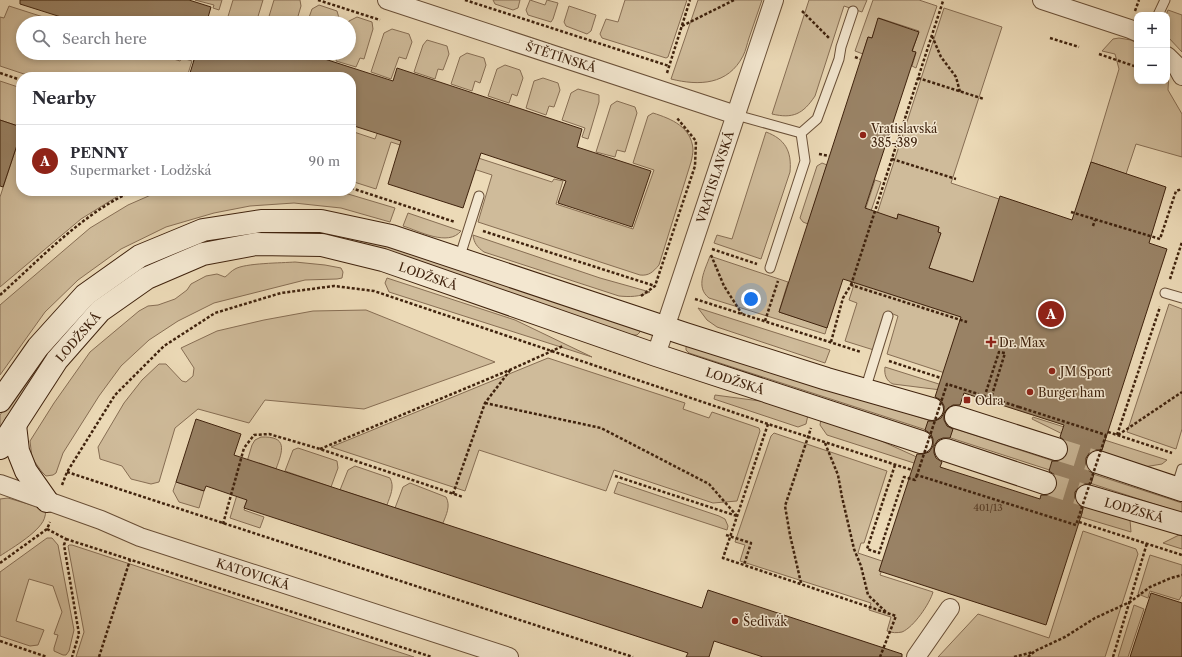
<!DOCTYPE html>
<meta charset="utf-8">
<style>
body{margin:0;font-family:"Libre Caslon Text",serif;background:#f7f7f7;color:#2b2b33}
.controls{position:absolute;right:12px;top:12px;display:grid;overflow:hidden;border-radius:8px;box-shadow:0 2px 6px #0003}
.controls button{width:36px;height:36px;display:grid;place-items:center;padding:0;border:0;border-bottom:1px solid #e1e1e2;background:#fff;color:#2b2b33;font:20px sans-serif}
.you{position:absolute;left:751px;top:299px;width:14px;height:14px;margin:-10px;border:3px solid #fff;border-radius:50%;background:#1a73e8;box-shadow:0 0 0 6px #1a73e833}
.badge{display:grid;place-items:center;width:26px;height:26px;border-radius:50%;background:#8f2418;color:#fff;font-size:13px;font-weight:700}
.pin{position:absolute;translate:-50% -50%;border:2px solid #fff;box-shadow:0 1px 4px #0006}
.list{margin:0;padding:0;list-style:none}
h2{display:flex;justify-content:space-between;align-items:center;height:52px;margin:0;padding:0 16px;font-size:17px}
h2 small{font-size:13px;font-weight:400;color:#7c7c81}
.list li{display:grid;grid-template-columns:26px 1fr auto;gap:12px;align-items:center;box-sizing:border-box;height:72px;padding:0 16px;border-top:1px solid #e1e1e2}
.list b{display:block;font-size:15px;white-space:nowrap}
.list p{margin:0;font-size:13px;white-space:nowrap;color:#7c7c81}
.list em{font-size:13px;font-style:normal;color:#7c7c81}
.icon{flex:none;width:22px;height:22px;fill:none;stroke:currentColor;stroke-width:2;stroke-linecap:round;stroke-linejoin:round}
.map{position:relative;flex:none;width:1182px;height:657px;overflow:hidden}
.search{position:absolute;background:#fff;box-shadow:0 2px 6px #0003;left:16px;top:16px;width:340px;height:44px;display:flex;align-items:center;gap:10px;box-sizing:border-box;padding:0 14px;border-radius:22px;color:#7c7c81;font-size:15px}
.panel{position:absolute;background:#fff;box-shadow:0 2px 6px #0003;left:16px;top:72px;width:340px;height:124px;border-radius:16px}
.map>svg:first-child{display:block}
</style>
<div class="map">
<svg width="1182" height="657" viewBox="0 0 1182 657">
<rect width="100%" height="100%" fill="#ecdab7"/>
<filter id="stains"><feTurbulence type="fractalNoise" baseFrequency=".005" numOctaves="4"/><feColorMatrix values="0 0 0 0 .2 0 0 0 0 .09 0 0 0 0 .02 0 0 0 .5 -.17"/></filter>
<radialGradient id="worn" r=".72"><stop offset=".6" stop-color="#630" stop-opacity="0"/><stop offset="1" stop-color="#630" stop-opacity=".3"/></radialGradient>
<g fill="#cfbb9a" stroke="#876e54" fill-rule="evenodd">
<polygon points="195,0 222,0 219,10 213,8 214,5"/>
<polygon points="233,0 263,0 256,23 248,21 248,23 226,23"/>
<polygon points="274,0 300,0 301,6 296,23 267,23"/>
<polygon points="493,0 520,0 518,8 513,10 495,4"/>
<polygon points="530,0 545,5 547,0 558,3 553,19 551,22 528,15 526,10"/>
<polygon points="625,0 687,0 668,57 666,58 602,38 600,34 606,19 618,22"/>
<path d="M698,0H762C758,13 753,25 749,38C747,44 746,50 743,56C728,85 699,86 671,79Z"/>
<path d="M809,0H867L862,12L844,6L815,96C803,114 793,119 772,114Z"/>
<polygon points="873,0 919,0 937,6 916,68 912,66 916,53 912,52 919,31 879,18 872,38 868,37 863,54 855,51"/>
<polygon points="319,5 337,11 339,18 337,23 307,23 312,9"/>
<polygon points="9,6 62,23 23,23 23,53 154,53 180,61 182,58 192,61 187,77 33,77 0,66 0,17 4,18"/>
<polygon points="569,6 596,15 591,31 587,34 566,26 564,22"/>
<path d="M944,8L1002,27L951,183L1002,200L948,374L887,354L898,316L888,312L877,351L845,341L857,303L849,300ZM898,214L939,227L938,232L940,233L929,268L968,280L957,315L894,218L897,219Z"/>
<polygon points="1168,10 1182,15 1182,52 1167,36 1166,15"/>
<polygon points="357,17 372,22 373,29 364,59 360,58 356,67 336,61 338,53 349,53 348,23 349,21"/>
<polygon points="392,29 409,34 412,42 406,59 399,57 391,79 371,72 384,33"/>
<polygon points="1119,38 1131,40 1137,43 1137,81 1167,81 1167,68 1169,70 1168,90 1182,114 1182,157 1136,144 1126,174 1091,162 1119,69 1115,54 1102,51 1113,39"/>
<polygon points="427,40 447,46 449,54 443,70 438,69 435,79 414,72 423,45"/>
<polygon points="467,53 484,58 486,65 480,83 475,81 472,91 451,84 460,57"/>
<polygon points="505,65 520,70 523,78 517,96 512,94 509,103 488,96 497,69"/>
<polygon points="543,78 558,83 560,90 554,107 549,106 546,115 526,108 534,81"/>
<polygon points="0,81 21,88 21,127 0,120"/>
<polygon points="578,89 599,95 599,102 588,139 582,137 585,128 562,120 571,93"/>
<polygon points="617,101 635,107 637,113 625,152 617,150 615,157 596,152 611,105"/>
<path d="M653,113C672,119 691,127 693,149C693,153 692,158 691,162L659,265C653,272 649,276 640,275L478,222L492,175L391,142L376,189L351,181V131L375,139L380,126L552,182L554,179L563,181L556,204L633,229L654,170L633,163L648,116Z"/>
<path d="M766,132C785,139 792,151 790,172L761,259L714,243L717,235L732,239Z"/>
<polygon points="21,133 21,191 126,191 81,219 0,287 0,197"/>
<polygon points="822,163 827,165 808,224 803,222 800,218 817,166"/>
<polygon points="875,180 881,182 861,240 856,238"/>
<polygon points="160,191 338,191 395,208 390,222 341,208 294,203 250,206 214,213 166,227 121,249 78,280 45,312 0,375 0,305 90,228 128,205"/>
<path d="M408,213L461,231C448,247 419,231 403,226Z"/>
<polygon points="289,226 353,235 639,327 640,332 637,335 632,335 405,260 347,243 155,268 0,432 0,415 45,350 121,277 201,240"/>
<path d="M473,235L600,278L650,292C639,297 630,297 619,296L484,252C477,247 474,243 473,235Z"/>
<path d="M710,256L788,282L779,312L827,327L825,334L709,298C695,287 705,270 710,256Z"/>
<path d="M295,262L325,265L341,268L343,272L342,278L337,279L305,280L214,303L178,321L149,340L121,366L99,396L63,453L56,473L53,475L46,476L42,472L32,458L30,441L54,403L90,352L139,311L148,306L158,305L175,299L187,290L191,284L206,276L217,274L225,277C229,274 231,271 235,269C245,263 282,263 295,262Z"/>
<polygon points="387,278 515,320 592,357 389,292 385,283"/>
<polygon points="1169,304 1182,309 1182,429 1176,449 1127,432"/>
<polygon points="698,308 830,350 825,363 717,327 707,320"/>
<polygon points="366,310 495,362 364,409 265,400 249,423 198,409 175,428 159,482 151,484 131,479 122,466 100,459 98,447 124,403 142,380 159,364 166,364 182,381 186,382 193,376 194,368 181,348 217,331 264,320 313,311"/>
<polygon points="692,343 1182,503 1182,513 689,353 686,350 686,347 689,344"/>
<polygon points="548,358 685,403 683,409 709,418 712,412 759,428 760,431 737,501 713,503 614,470 606,491 479,450 465,491 331,447"/>
<path d="M885,367L942,385L941,390L893,384C886,381 884,374 885,367Z"/>
<polygon points="715,395 760,401 808,415 806,424 798,427 714,399"/>
<polygon points="1033,417 1167,460 1162,464 1144,467 1097,451 1032,419"/>
<polygon points="821,419 866,434 919,458 917,464 827,435 820,425"/>
<path d="M774,433L887,471L864,543H861L858,553L885,562L880,575L933,592C930,603 914,627 902,632C897,633 892,633 887,631L891,617L869,610L871,603L740,561L745,545L735,542L771,436Z"/>
<path d="M261,437C288,436 283,450 276,469L259,463L244,510L264,517L260,528L230,518L252,445L255,440Z"/>
<polygon points="298,448 337,461 338,468 331,487 285,471 293,450"/>
<path d="M355,466L390,478C395,487 390,496 387,505L340,490L348,470Z"/>
<polygon points="176,482 204,491 199,508 179,502 173,491"/>
<polygon points="618,482 719,516 725,519 728,526 727,530 614,493"/>
<path d="M410,483L446,497C451,506 446,515 443,523L395,508L403,487Z"/>
<path d="M8,498L45,509C45,511 46,514 45,516C43,530 12,548 0,556V499Z"/>
<polygon points="1084,505 1130,520 1131,532 1081,517"/>
<polygon points="1083,531 1136,549 1138,554 1105,657 938,657 978,614 1049,638"/>
<polygon points="1179,535 1182,536 1182,549 1163,543"/>
<polygon points="47,538 52,538 58,545 74,630 69,651 66,655 63,655 54,651 54,648 58,635 54,634 62,612 53,586 29,579 16,621 44,630 38,645 30,646 0,636 0,572"/>
<polygon points="69,545 72,545 414,657 76,657 84,632 68,546"/>
<polygon points="1150,555 1182,565 1182,595 1179,600 1150,591 1148,598 1138,594"/>
<polygon points="1134,605 1144,609 1128,657 1118,657"/>
</g>
<g fill="#998265" stroke="#3f220d" fill-rule="evenodd">
<polygon points="20,0 189,0 211,7 207,21 214,23 80,23 20,4"/>
<path d="M878,18L919,32L912,51L916,52L865,208L897,219L898,214L939,227L938,232L941,233L929,268L973,282L1000,196L1072,220L1091,162L1166,187L1149,243L1167,249L1102,450H1096L1090,452L1086,458V465L1088,470L1094,474L1091,484H1084L1079,487L1075,492V499L1078,504L1083,508L1082,513L1046,625L879,571L917,454H923L929,452L933,446V439L931,434L925,430L928,421H935L941,418L944,413V406L941,400L935,397L961,317L843,279L827,328L779,312L868,37L872,38ZM964,393L1064,425L1060,437L1065,441L1068,447V452L1064,458L1058,461H1052L1049,471L1055,475L1057,481V487L1054,492L1048,495H1041L1040,499L940,467L942,462L936,458L934,453V446L938,440L943,438H950L953,429L947,426L944,420V413L948,408L953,405H960Z"/>
<polygon points="172,53 306,53 393,81 397,68 582,129 577,147 651,171 632,227 558,203 566,181 481,153 463,208 388,184 401,141 351,125 351,77 202,77 190,73 194,60"/>
<polygon points="0,120 21,127 21,133 3,187 0,186"/>
<polygon points="196,419 241,434 234,455 702,608 708,590 902,654 902,657 763,657 714,641 709,657 686,657 688,653 244,508 247,500 206,486 204,491 176,482"/>
<polygon points="1151,593 1182,603 1182,657 1130,657"/>
</g>
<g fill="none" stroke-linecap="round" stroke-linejoin="round">
<g stroke="#c9b595" stroke-width="22" stroke-dasharray="22 11" stroke-linecap="butt">
<polyline points="1056,449 1098,462"/>
<polyline points="1045,483 1087,496"/>
</g>
<defs>
<g id="lane">
<polyline points="1158,15 1165,0"/>
<polyline points="736,115 801,133"/>
<polyline points="459,259 479,196"/>
<polyline points="770,268 805,161 801,133 817,119 839,59 841,47 853,11"/>
<polyline points="1165,293 1182,298"/>
<polyline points="865,390 888,316"/>
<polyline points="1176,488 1182,469"/>
</g>
<g id="street">
<polyline points="387,0 736,115"/>
<polyline points="1042,0 1130,29 1137,32"/>
<polyline points="1167,56 1176,65 1182,76"/>
<polyline points="656,355 774,0"/>
<polyline points="0,484 101,520 140,537 509,657"/>
<polyline points="916,657 950,608"/>
</g>
<g id="secondary">
<polyline points="0,401 38,347 85,295 140,256 203,230 261,221 321,221 391,236 685,334 827,379 932,409"/>
<polyline points="956,417 1056,449"/>
<polyline points="15,425 18,451 26,471 47,501"/>
<polyline points="0,448 57,360 100,311 147,278 203,254 256,244 322,245 383,260 656,355 921,442"/>
<polyline points="946,450 1045,483"/>
<polyline points="1098,462 1182,490"/>
<polyline points="1087,496 1182,524"/>
</g>
</defs>
<use href="#lane" stroke="#6a5038" stroke-width="11"/>
<use href="#street" stroke="#6a5038" stroke-width="20"/>
<use href="#secondary" stroke="#3f220d" stroke-width="24"/>
<g stroke="#3f220d" stroke-width="2.5" stroke-dasharray="3 2" stroke-linecap="butt">
<polyline points="318,0 380,20"/>
<polyline points="465,0 669,66"/>
<polyline points="802,11 829,38"/>
<polyline points="1135,11 1139,0"/>
<polyline points="682,26 734,0"/>
<polyline points="932,36 941,57 956,77 960,92"/>
<polyline points="1050,38 1079,47"/>
<polyline points="1099,54 1137,67"/>
<polyline points="855,57 860,59"/>
<polyline points="0,73 21,80"/>
<polyline points="667,73 690,0"/>
<polyline points="918,78 984,99"/>
<polyline points="819,154 829,156"/>
<polyline points="892,159 956,179"/>
<polyline points="351,188 455,222"/>
<polyline points="1071,212 1160,239 1176,191 1182,189"/>
<polyline points="1093,226 1095,220"/>
<polyline points="483,231 655,286"/>
<polyline points="712,249 757,264"/>
<polyline points="711,255 724,286 742,314"/>
<polyline points="1170,279 1182,242"/>
<polyline points="851,285 943,1"/>
<path d="M0,295C39,260 84,212 133,191"/>
<polyline points="641,296 655,286 695,166 696,141 677,118"/>
<polyline points="695,299 861,352"/>
<polyline points="765,321 778,281"/>
<polyline points="831,342 843,298 851,285 967,322"/>
<polyline points="889,361 941,378"/>
<polyline points="986,392 999,352 1005,353 991,398"/>
<polyline points="485,403 601,428 709,484 737,516"/>
<polyline points="1019,407 1106,435"/>
<polyline points="768,424 723,558 896,616 880,657"/>
<polyline points="1108,432 1172,453"/>
<polyline points="1117,435 1160,307"/>
<polyline points="1118,435 1182,392"/>
<polyline points="825,443 838,475 842,497 854,549 861,566 868,595 886,612"/>
<polyline points="320,449 512,369 563,346"/>
<polyline points="895,465 867,549 879,553 904,477 915,480 917,475"/>
<polyline points="67,472 633,657"/>
<polyline points="615,476 737,516"/>
<polyline points="62,485 67,472 115,395 164,346 215,313 281,293 334,286 374,291 768,424 912,470"/>
<polyline points="453,494 485,403 511,369"/>
<polyline points="1079,522 1182,555"/>
<polyline points="223,524 244,448 254,435 269,434 320,449 463,497"/>
<polyline points="47,529 66,539 64,545 79,634 72,657"/>
<polyline points="726,535 751,543 744,565"/>
<polyline points="66,539 432,657"/>
<polyline points="0,563 47,529 50,522"/>
<polyline points="801,583 790,535 785,506 811,428"/>
<polyline points="0,641 47,657"/>
<polyline points="99,657 130,560"/>
<polyline points="1014,657 1033,652"/>
<polyline points="1028,657 1035,651 1065,637 1095,618 1130,602 1150,587 1171,578 1182,575"/>
<polyline points="1113,657 1147,543"/>
</g>
<use href="#lane" stroke="#f3e7d0" stroke-width="9"/>
<use href="#street" stroke="#f3e7d0" stroke-width="18"/>
<use href="#secondary" stroke="#f3e7d0" stroke-width="22"/>
<polyline stroke="#3f220d" stroke-width="2.5" stroke-dasharray="3 2" stroke-linecap="butt" points="1019,407 947,384 917,475 1076,525 1106,435"/>
</g>
<g fill="#8f2418" stroke="#f3e7d0" stroke-width="1.5">
<circle cx="863" cy="135" r="4"/>
<path d="M989 336h4v4h4v4h-4v4h-4v-4h-4v-4h4z"/>
<circle cx="1052" cy="371" r="4"/>
<circle cx="1030" cy="392" r="4"/>
<rect x="963" y="396" width="8" height="8" rx="2"/>
<circle cx="735" cy="621" r="4"/>
</g>
<g text-anchor="middle" dominant-baseline="central" stroke-width="3" stroke-linejoin="round" paint-order="stroke">
<g font-size="10" fill="#563a23">
<text x="988" y="507">401/13</text>
</g>
<g font-size="12" fill="#3f220d" stroke="#f3e7d0">
<text transform="translate(561 57) rotate(18)">ŠTĚTÍNSKÁ</text>
<text transform="translate(715 177) rotate(-72)">VRATISLAVSKÁ</text>
<text transform="translate(428 276) rotate(19)">LODŽSKÁ</text>
<text transform="translate(78 337) rotate(-49)">LODŽSKÁ</text>
<text transform="translate(735 381) rotate(18)">LODŽSKÁ</text>
<text transform="translate(1134 510) rotate(16)">LODŽSKÁ</text>
<text transform="translate(253 574) rotate(18)">KATOVICKÁ</text>
</g>
<g font-size="12" fill="#3f220d" stroke="#f3e7d0" text-anchor="start">
<text x="871" y="128">Vratislavská<tspan x="871" dy="14">385-389</tspan></text>
<text x="999" y="342">Dr. Max</text>
<text x="1060" y="371">JM Sport</text>
<text x="1038" y="392">Burger ham</text>
<text x="975" y="400">Odra</text>
<text x="743" y="621">Šedivák</text>
</g>
</g>
<rect width="100%" height="100%" filter="url(#stains)"/>
<rect width="100%" height="100%" fill="url(#worn)"/>
</svg>
<div class="controls">
<button>+</button>
<button>−</button>
</div>
<div class="you"></div>
<div class="pin badge" style="left:1051px;top:314px">A</div>
<div class="search"><svg class="icon" aria-label="search" viewBox="0 0 24 24"><circle cx="10" cy="10" r="6"/><path d="M15 15l6 6"/></svg>Search here</div>
<section class="panel">
<h2>Nearby<small></small></h2>
<ul class="list">
<li><span class="badge">A</span><div><b>PENNY</b><p>Supermarket · Lodžská</p></div><em>90 m</em></li>
</ul>
</section>
</div>
